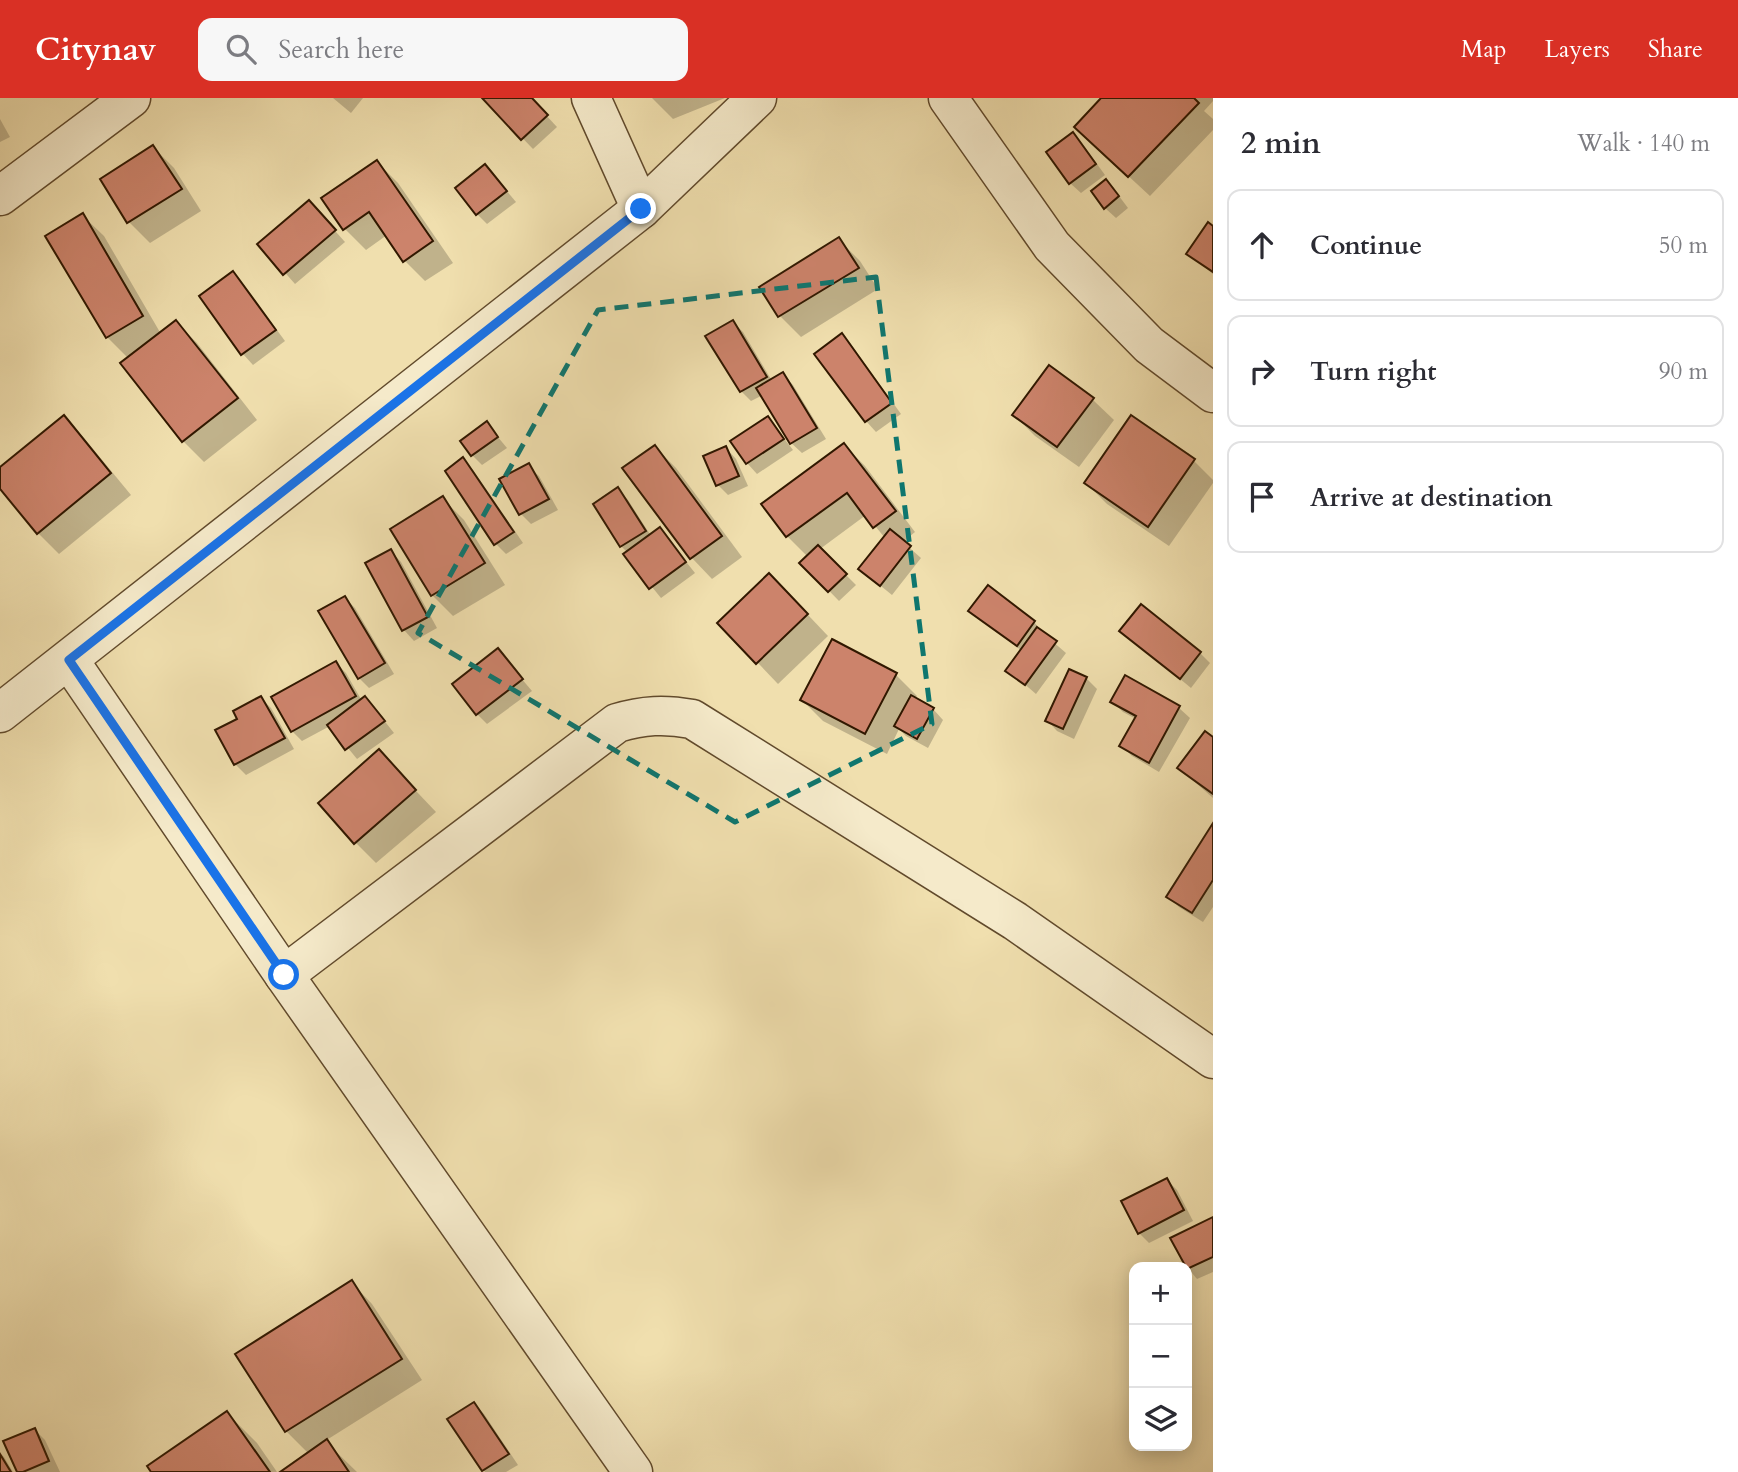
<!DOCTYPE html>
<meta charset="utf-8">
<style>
body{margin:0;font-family:Cardo,serif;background:#f7f7f7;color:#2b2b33}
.controls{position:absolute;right:21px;bottom:21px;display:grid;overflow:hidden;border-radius:14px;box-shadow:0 4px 18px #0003}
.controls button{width:63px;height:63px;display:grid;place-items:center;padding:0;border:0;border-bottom:2px solid #e1e1e2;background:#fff;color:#2b2b33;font:35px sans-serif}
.stop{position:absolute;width:21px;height:21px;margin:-16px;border:5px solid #1a73e8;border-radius:50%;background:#fff}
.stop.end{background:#1a73e8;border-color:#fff;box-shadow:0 2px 7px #0008}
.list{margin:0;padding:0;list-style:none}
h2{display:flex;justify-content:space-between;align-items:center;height:91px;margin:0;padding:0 28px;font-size:30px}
h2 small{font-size:23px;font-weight:400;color:#7c7c81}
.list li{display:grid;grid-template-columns:46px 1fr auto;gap:21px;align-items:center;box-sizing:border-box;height:112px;margin:0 14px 14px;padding:0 14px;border:2px solid #e1e1e2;border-radius:14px}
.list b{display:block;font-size:26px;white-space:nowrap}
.list em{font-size:23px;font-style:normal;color:#7c7c81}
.icon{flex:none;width:38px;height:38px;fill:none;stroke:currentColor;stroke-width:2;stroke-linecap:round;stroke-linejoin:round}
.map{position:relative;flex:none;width:1213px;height:1374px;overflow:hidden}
header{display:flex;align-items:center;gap:42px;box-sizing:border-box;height:98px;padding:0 35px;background:#d93025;color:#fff}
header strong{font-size:33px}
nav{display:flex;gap:38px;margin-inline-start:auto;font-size:24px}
.search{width:490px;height:63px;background:#f7f7f7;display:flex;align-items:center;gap:18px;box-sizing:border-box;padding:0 24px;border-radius:14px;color:#7c7c81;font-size:26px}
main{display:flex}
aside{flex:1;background:#fff}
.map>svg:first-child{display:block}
</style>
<header>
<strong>Citynav</strong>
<div class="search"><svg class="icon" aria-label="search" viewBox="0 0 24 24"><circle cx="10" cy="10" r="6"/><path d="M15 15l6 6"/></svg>Search here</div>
<nav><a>Map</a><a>Layers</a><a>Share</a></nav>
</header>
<main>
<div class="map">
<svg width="1213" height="1374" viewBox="0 0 1213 1374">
<rect width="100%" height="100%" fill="#f0dfae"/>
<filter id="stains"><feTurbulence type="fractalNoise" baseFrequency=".00286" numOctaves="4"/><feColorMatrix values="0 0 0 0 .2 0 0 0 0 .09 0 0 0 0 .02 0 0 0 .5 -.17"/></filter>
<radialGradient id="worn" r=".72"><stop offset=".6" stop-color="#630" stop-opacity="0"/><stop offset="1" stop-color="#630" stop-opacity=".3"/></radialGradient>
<g fill="#0003">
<polygon points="333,0 363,0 351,15"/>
<polygon points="484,0 530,0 557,29 533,51"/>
<polygon points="652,0 725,0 673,21"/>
<polygon points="1103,0 1213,0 1213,3 1204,13 1213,21 1213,32 1150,98 1097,49"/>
<polygon points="0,21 10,39 0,44"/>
<polygon points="1073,36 1083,47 1105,77 1081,95 1070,85"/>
<polygon points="153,49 174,70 201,113 150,145 129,124 102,81"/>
<polygon points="377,64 398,85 453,165 425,183 404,162 387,137 366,152 345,131 323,101"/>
<polygon points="495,79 516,104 487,126 477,116"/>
<polygon points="1116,94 1128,110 1116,120 1105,110"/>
<polygon points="319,115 345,144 295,186 260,146"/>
<polygon points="83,118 104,138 161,236 176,224 197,245 257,322 204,364 183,343 129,261 107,239"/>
<polygon points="1213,130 1213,176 1188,156"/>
<polygon points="839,142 860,163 878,191 801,239 780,218"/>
<polygon points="233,176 243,186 285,243 253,267 243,256 201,199"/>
<polygon points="733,224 743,234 772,283 783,276 793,287 826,341 802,355 789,343 763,297 751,303 741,293"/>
<polygon points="842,237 852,248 901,316 876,334 866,323"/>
<polygon points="1049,270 1093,302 1114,322 1079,369 1035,338 1014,317"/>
<polygon points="64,320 84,340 131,397 59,456 38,435 0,388 0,371"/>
<polygon points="768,320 793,352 757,376 747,365"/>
<polygon points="487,326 507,350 482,367 472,357"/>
<polygon points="844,347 865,368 915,434 903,444 921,460 892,497 860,471 885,440 866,417 820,451 856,487 839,503 802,465 808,459 787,438 763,407"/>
<polygon points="655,349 676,370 742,459 712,481 692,460"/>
<polygon points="726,350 736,361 748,388 728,397 718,387"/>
<polygon points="463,361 473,372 523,445 506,456 496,446"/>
<polygon points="1193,362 1213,382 1213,385 1169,448 1107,406 1086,385"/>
<polygon points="528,368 539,378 558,412 531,426 521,416 502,381"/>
<polygon points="618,392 628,402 651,438 660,431 695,475 661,500 626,457 628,455 621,448 596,406"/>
<polygon points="443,401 464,422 505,487 453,518 432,497"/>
<polygon points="391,453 401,464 437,530 414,543 404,532 368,466"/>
<polygon points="790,498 828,538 778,586 720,525"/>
<polygon points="345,500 355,510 394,576 369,590 359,580"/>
<polygon points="971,513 1034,524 1044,536 1066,555 1036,596 1008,572 1022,553"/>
<polygon points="1122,533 1200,555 1210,565 1191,590"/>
<polygon points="498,553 532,593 487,626 477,616"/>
<polygon points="336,565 346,575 362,603 375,611 394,635 357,661 330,628 302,643 292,633"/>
<polygon points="896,577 917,598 915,601 933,611 943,622 928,650 906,638 899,631 887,656 823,623 802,602"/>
<polygon points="1126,579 1179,610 1190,620 1159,674 1132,658 1121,647 1136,621 1123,614 1112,603"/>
<polygon points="1086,580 1097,591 1074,641 1057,633 1047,622"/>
<polygon points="261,600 271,610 294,651 246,677 235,666 239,621"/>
<polygon points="1213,642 1213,700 1179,670"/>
<polygon points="379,654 436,714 376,765 356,745"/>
<polygon points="1213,728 1213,809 1203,824 1179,809 1168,799"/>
<polygon points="1167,1082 1177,1092 1193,1123 1149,1145 1139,1135"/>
<polygon points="1213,1121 1213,1174 1197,1181 1187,1169"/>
<polygon points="352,1185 372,1206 422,1282 325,1343 357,1374 283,1374 309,1356 286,1333"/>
<polygon points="474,1306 484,1316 518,1367 506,1374 485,1374 450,1321"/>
<polygon points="227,1315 257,1345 277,1374 153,1374"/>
<polygon points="35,1332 45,1342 60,1374 19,1374"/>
<polygon points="0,1355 4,1359 13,1374 0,1374"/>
</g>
<g fill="#cc836b" stroke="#311800" stroke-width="2">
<polygon points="482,0 532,0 548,17 521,42"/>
<polygon points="1101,0 1194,0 1199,5 1128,79 1074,29"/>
<polygon points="1073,34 1096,66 1069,86 1046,54"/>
<polygon points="153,47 182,91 127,125 100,81"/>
<polygon points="377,62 433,143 403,164 369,114 343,132 321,100"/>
<polygon points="485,66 507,93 476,117 455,90"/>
<polygon points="1106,81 1119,98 1104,111 1091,93"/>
<polygon points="309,102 336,132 283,177 257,146"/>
<polygon points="83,115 143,218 106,240 45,138"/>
<polygon points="1208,124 1213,128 1213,174 1186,156"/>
<polygon points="839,139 859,170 778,219 759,189"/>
<polygon points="233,173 276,232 241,257 199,198"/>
<polygon points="176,222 238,300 182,344 120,265"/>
<polygon points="733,222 767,279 740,294 705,238"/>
<polygon points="842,235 892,305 865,324 814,256"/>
<polygon points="1049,267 1094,300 1057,349 1012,317"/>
<polygon points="783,274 817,330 790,346 756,290"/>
<polygon points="64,317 111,375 37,436 0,391 0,369"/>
<polygon points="1131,317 1195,361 1148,429 1084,385"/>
<polygon points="768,318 784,341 746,366 730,343"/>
<polygon points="487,323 498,339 471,358 460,343"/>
<polygon points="844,345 896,413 873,430 847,395 786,439 761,406"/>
<polygon points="655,347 722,438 690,461 622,370"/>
<polygon points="726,348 739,378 716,388 703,358"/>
<polygon points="463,359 514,434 494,447 445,373"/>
<polygon points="529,365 549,401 519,417 499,381"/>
<polygon points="618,389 646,433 620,449 593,406"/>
<polygon points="443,398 485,465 431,498 390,431"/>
<polygon points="660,429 686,464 649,491 623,456"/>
<polygon points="890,431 911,448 880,488 858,471"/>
<polygon points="818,447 847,476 828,494 799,465"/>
<polygon points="391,451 428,519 402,533 365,465"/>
<polygon points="769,475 808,516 756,566 717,525"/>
<polygon points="988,487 1035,523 1017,548 968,513"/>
<polygon points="345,498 385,565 358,581 318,513"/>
<polygon points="1141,506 1201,554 1180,581 1119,533"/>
<polygon points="1037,529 1057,543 1025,587 1005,573"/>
<polygon points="832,541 897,575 865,636 800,602"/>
<polygon points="498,550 523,581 476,617 452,586"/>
<polygon points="336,563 356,598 291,634 271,599"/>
<polygon points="1069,571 1087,579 1063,631 1045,623"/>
<polygon points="1125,577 1180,608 1149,665 1119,648 1136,618 1110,604"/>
<polygon points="911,597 934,610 917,641 894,628"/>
<polygon points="261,598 285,640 234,667 215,632 237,621 233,613"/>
<polygon points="365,598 385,623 345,652 327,627"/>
<polygon points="1205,633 1213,639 1213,696 1177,670"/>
<polygon points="379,651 416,692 354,746 318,705"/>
<polygon points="1213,725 1213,782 1192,815 1166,799"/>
<polygon points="1167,1080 1184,1112 1138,1136 1121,1103"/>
<polygon points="1213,1119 1213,1159 1187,1171 1170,1140"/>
<polygon points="352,1182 402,1261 285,1334 235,1256"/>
<polygon points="474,1304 509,1356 482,1373 447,1321"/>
<polygon points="227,1313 270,1374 151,1374 147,1368"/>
<polygon points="35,1330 49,1363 23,1374 17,1374 3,1343"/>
<polygon points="327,1341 349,1374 280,1374"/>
<polygon points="0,1356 11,1374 0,1374"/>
</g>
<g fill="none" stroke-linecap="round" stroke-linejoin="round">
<defs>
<g id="minor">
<polyline points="591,0 641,111"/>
<polyline points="948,0 1052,148 1149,247 1213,295"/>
<polyline points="0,98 131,0"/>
<polyline points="69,562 284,877 633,1374"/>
<polyline points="0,615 641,111 757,0"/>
<path d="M284,877L617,625C643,617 665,616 692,621L1015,823L1213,961"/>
</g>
</defs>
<use href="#minor" stroke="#614a2c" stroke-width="41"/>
<use href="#minor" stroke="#f5eaca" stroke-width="38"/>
</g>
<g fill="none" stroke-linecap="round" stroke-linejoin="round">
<polyline stroke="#1a73e8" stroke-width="9" points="284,877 69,562 641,111"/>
</g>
<path fill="none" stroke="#0f766e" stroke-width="5" stroke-dasharray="14 9" stroke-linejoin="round" d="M876,179L932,626L735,724L418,535L598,212Z"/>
<rect width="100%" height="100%" filter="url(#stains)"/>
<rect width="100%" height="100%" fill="url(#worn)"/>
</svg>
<div class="controls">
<button>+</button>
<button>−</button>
<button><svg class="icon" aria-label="layers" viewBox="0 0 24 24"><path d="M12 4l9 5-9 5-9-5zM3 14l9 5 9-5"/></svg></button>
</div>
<div class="stop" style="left:284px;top:877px"></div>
<div class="stop end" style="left:641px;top:111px"></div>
</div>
<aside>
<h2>2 min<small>Walk · 140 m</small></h2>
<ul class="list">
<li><svg class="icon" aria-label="ahead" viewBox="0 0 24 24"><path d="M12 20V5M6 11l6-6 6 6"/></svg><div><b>Continue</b></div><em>50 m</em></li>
<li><svg class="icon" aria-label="right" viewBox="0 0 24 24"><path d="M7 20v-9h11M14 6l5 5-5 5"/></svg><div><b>Turn right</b></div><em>90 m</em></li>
<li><svg class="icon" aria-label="arrive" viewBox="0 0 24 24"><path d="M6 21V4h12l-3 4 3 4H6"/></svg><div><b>Arrive at destination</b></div></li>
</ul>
</aside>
</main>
